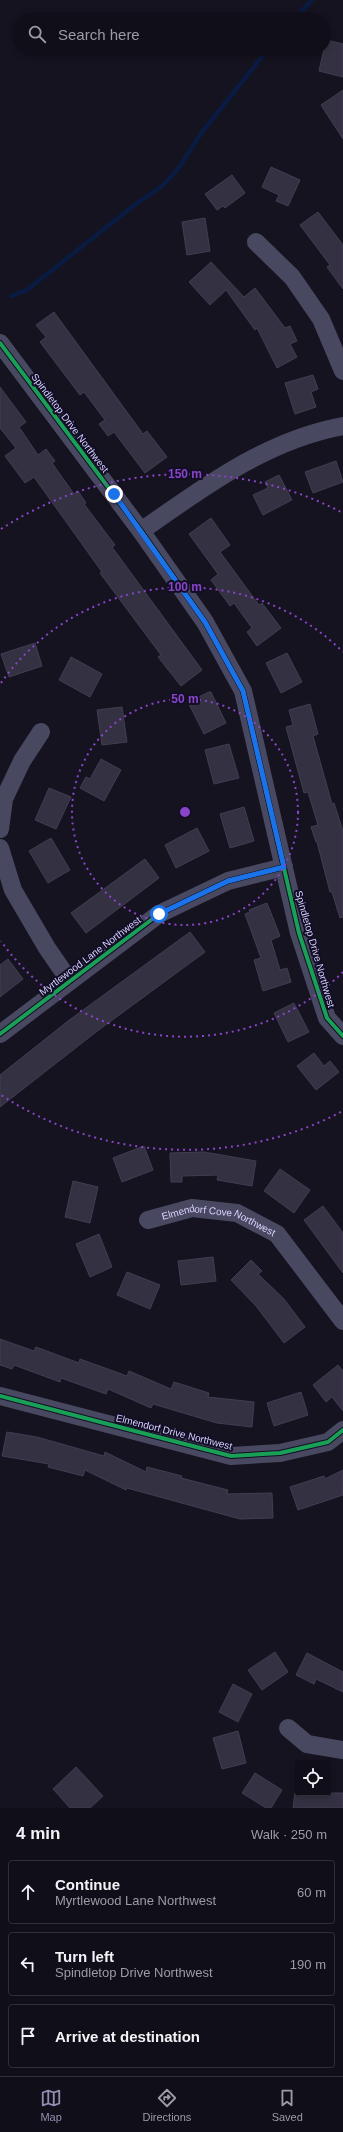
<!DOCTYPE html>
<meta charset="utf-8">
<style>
body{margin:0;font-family:Arial,sans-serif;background:#191721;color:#f1f3f6}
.controls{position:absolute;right:12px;bottom:12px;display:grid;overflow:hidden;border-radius:4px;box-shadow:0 2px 6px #0003}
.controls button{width:36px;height:36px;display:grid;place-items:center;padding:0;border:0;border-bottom:1px solid #302e37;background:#100e18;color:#f1f3f6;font:20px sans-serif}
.stop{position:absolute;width:12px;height:12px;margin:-9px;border:3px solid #1a73e8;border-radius:50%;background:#fff}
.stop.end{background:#1a73e8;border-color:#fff;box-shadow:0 1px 4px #0008}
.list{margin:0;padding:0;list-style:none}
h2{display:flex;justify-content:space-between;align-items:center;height:52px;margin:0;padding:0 16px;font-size:17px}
h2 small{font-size:13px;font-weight:400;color:#9c9ca2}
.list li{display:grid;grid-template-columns:26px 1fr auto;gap:12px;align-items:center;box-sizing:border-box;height:64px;margin:0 8px 8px;padding:0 8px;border:1px solid #302e37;border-radius:4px}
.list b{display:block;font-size:15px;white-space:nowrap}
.list p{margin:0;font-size:13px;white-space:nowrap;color:#9c9ca2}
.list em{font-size:13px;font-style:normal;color:#9c9ca2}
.icon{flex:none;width:22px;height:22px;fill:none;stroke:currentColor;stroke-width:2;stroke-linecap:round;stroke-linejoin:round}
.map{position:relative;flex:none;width:343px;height:1808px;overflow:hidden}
.search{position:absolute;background:#100e18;box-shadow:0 2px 6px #0003;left:12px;right:12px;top:12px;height:44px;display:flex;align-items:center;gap:10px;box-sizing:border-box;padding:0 14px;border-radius:22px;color:#9c9ca2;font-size:15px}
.sheet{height:268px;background:#100e18}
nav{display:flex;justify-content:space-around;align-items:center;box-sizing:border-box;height:56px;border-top:1px solid #302e37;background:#100e18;font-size:11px;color:#9c9ca2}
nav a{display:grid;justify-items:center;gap:2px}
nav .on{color:#948eb1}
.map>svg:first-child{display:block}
</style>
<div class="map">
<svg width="343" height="1808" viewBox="0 0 343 1808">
<rect width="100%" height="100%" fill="#161320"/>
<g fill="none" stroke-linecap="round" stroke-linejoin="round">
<g stroke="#091b41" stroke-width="4.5">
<polyline points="294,19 312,0"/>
<polyline points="11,296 27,290 137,203 162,186 178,169 202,132 268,49"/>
</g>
</g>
<g fill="#343142" stroke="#423d53">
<polygon points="326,40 343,44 343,77 319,71"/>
<polygon points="343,90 343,139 321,105"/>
<polygon points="271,167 300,180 288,206 276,201 279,195 262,187"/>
<polygon points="232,175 245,193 225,208 223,206 217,210 205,194"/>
<polygon points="318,212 343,245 343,289 327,267 330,265 300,225"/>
<polygon points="205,218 210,251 187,255 182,222"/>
<polygon points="211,262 244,297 255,288 285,328 290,326 297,341 290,344 297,357 277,368 257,328 255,330 226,290 210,305 189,282"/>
<polygon points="54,312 143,434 147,431 167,457 145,473 114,432 108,436 99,424 105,420 84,392 80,395 40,342 46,337 36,325"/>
<polygon points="313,375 318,389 311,392 316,407 295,414 285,383"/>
<polygon points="0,387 26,422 19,427 38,455 46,449 55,461 52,463 74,494 78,491 86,503 84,504 115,545 112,547 202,670 181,686 158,657 161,655 100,573 102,572 34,477 25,483 5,456 16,448 0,428"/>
<polygon points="336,461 343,482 313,493 305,472"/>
<polygon points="279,475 292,500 263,515 253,495 268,488 265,482"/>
<polygon points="211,518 230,545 220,552 259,605 262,603 281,628 257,646 247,632 252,628 234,603 230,606 211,580 218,574 189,534"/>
<polygon points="35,643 42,666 9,677 1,654"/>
<polygon points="287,653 302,682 281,693 266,663"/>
<polygon points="71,657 102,674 90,697 59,680"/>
<polygon points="209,692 211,692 226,723 204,734 188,702"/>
<polygon points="310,704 318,734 313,736 332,804 334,803 343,831 343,917 340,918 332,892 330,892 317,842 316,842 311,827 318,825 308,792 304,793 286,727 293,725 289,710"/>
<polygon points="122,707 127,742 102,745 97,710"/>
<polygon points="229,744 239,778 214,784 205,750"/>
<polygon points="101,759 121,770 104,801 80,788 86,777 90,779"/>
<polygon points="49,788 71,797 56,829 35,820"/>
<polygon points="244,807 254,841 230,848 220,814"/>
<polygon points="197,828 209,851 176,868 165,845"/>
<polygon points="51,838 70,870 48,883 29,851"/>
<polygon points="145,859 159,878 86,933 71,913"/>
<polygon points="267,903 280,936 271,940 280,970 287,968 291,982 263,991 254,960 261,958 245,914 250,912 249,910"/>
<polygon points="190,932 205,952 96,1032 0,1107 0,1075 68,1021"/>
<polygon points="8,959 23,979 0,997 0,965"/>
<polygon points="294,1003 309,1032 288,1042 274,1013"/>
<polygon points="314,1053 324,1066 330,1061 339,1072 316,1090 297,1066"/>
<polygon points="144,1146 153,1170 122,1182 113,1158"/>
<polygon points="204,1152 256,1161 252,1186 217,1180 218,1175 182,1176 182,1182 171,1182 170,1153"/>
<polygon points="280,1169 310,1190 294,1213 264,1191"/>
<polygon points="73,1181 98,1187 90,1223 65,1217"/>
<polygon points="323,1206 343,1233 343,1273 304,1220"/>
<polygon points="99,1234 112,1267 90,1277 76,1244"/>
<polygon points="213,1257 216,1281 181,1285 178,1261"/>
<polygon points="251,1260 262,1271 258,1274 284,1299 305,1327 284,1343 256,1306 231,1280"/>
<polygon points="127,1272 160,1285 150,1309 117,1295"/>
<polygon points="0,1339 34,1351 36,1347 79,1363 80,1359 127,1376 129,1371 171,1389 174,1382 209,1393 208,1397 254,1402 252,1427 217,1423 153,1404 151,1408 108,1389 106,1394 61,1378 60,1382 14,1365 12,1369 0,1365"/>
<polygon points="338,1365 343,1371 343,1411 332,1397 326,1402 313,1385"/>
<polygon points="301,1392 308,1415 274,1426 267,1403"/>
<polygon points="7,1432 37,1437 104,1456 105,1452 146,1472 147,1467 182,1476 181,1478 228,1490 227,1494 272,1493 273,1518 240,1519 127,1488 126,1490 85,1470 83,1476 48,1467 49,1464 2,1456"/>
<polygon points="343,1470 343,1495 298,1510 290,1487 324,1476 325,1479"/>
<polygon points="275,1652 288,1672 262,1690 248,1670"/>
<polygon points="307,1653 343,1672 343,1692 316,1679 314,1684 296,1675"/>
<polygon points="233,1684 252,1694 238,1722 219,1712"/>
<polygon points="238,1731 246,1763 222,1769 213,1738"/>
<polygon points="76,1767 103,1796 90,1808 70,1808 53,1789"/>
<polygon points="255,1773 282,1790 271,1808 266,1808 242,1793"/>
<polygon points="295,1793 343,1793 343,1808 293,1808"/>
</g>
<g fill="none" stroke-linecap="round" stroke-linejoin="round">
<g stroke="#494861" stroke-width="18">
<polyline points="256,242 292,277 321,319 343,371"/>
<polyline points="0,343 141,531 205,622 243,691 299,933 327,1018 343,1036"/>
<path d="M141,531C204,487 266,440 343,426"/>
<polyline points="0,829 4,799 22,761 41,732"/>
<polyline points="0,848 13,890 47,948 69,980"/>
<polyline points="0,1034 159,914 228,881 284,867"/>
<path id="s1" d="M148,1220L192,1208L237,1213L277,1234L343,1321"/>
<polyline points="0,1396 231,1456 280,1453 328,1442 343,1430"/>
<polyline points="288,1728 307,1744 343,1750"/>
</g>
<defs>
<g id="cycleway">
<polyline points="0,343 141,531 205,622 243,691 299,933 327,1018 343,1036"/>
<polyline points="0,1034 159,914 228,881 284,867"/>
<polyline points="0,1396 231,1456 280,1453 328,1442 343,1430"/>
</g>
</defs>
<use href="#cycleway" stroke="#120e25" stroke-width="6"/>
<use href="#cycleway" stroke="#1a9f57" stroke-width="4"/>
</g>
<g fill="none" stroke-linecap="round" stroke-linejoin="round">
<polyline stroke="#1a73e8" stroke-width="5" points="114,494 205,622 243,691 284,867 228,881 159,914"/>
</g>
<g fill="none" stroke="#8945c9" stroke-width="2" stroke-dasharray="2 4">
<circle cx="185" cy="812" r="113"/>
<path d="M343 972A225 225 0 0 1 1 941M1 683A225 225 0 0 1 343 652"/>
<path d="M341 1112A338 338 0 0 1 1 1095M1 529A338 338 0 0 1 341 512"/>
</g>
<g text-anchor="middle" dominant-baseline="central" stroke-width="4" stroke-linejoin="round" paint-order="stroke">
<g font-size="10" fill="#d8d1ff" stroke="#120e25">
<text transform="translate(70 423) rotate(53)">Spindletop Drive Northwest</text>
<text transform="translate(315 949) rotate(74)">Spindletop Drive Northwest</text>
<text transform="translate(90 956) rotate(-37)">Myrtlewood Lane Northwest</text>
<text stroke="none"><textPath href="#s1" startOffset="74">Elmendorf Cove Northwest</textPath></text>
<text transform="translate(174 1432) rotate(14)">Elmendorf Drive Northwest</text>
</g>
</g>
<circle cx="185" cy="812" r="6" fill="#8945c9" stroke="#120e25" stroke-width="2"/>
<g font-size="12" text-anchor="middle" font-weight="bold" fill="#8945c9" stroke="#120e25" stroke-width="4" stroke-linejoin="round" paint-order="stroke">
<text x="185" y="478">150 m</text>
<text x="185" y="591">100 m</text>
<text x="185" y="703">50 m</text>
</g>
</svg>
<div class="controls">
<button><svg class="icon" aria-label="locate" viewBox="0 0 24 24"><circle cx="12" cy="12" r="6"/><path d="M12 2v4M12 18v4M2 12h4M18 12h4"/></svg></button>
</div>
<div class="stop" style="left:159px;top:914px"></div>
<div class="stop end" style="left:114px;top:494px"></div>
<div class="search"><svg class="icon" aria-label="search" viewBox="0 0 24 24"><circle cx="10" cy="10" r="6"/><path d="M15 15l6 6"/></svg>Search here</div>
</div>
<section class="sheet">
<h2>4 min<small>Walk · 250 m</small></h2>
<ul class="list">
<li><svg class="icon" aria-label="ahead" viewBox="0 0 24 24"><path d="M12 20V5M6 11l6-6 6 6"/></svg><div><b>Continue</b><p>Myrtlewood Lane Northwest</p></div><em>60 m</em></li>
<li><svg class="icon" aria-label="left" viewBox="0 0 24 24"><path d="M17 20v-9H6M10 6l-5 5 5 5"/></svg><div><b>Turn left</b><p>Spindletop Drive Northwest</p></div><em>190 m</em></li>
<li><svg class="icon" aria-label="arrive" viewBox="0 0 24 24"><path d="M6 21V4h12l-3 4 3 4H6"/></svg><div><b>Arrive at destination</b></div></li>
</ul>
</section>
<nav>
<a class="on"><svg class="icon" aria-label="map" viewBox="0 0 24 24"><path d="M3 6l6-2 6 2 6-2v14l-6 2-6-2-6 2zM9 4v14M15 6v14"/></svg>Map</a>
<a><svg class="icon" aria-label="directions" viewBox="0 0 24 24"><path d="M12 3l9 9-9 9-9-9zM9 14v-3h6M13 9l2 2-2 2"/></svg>Directions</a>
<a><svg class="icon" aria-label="saved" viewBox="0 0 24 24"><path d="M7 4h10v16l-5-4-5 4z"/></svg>Saved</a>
</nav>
